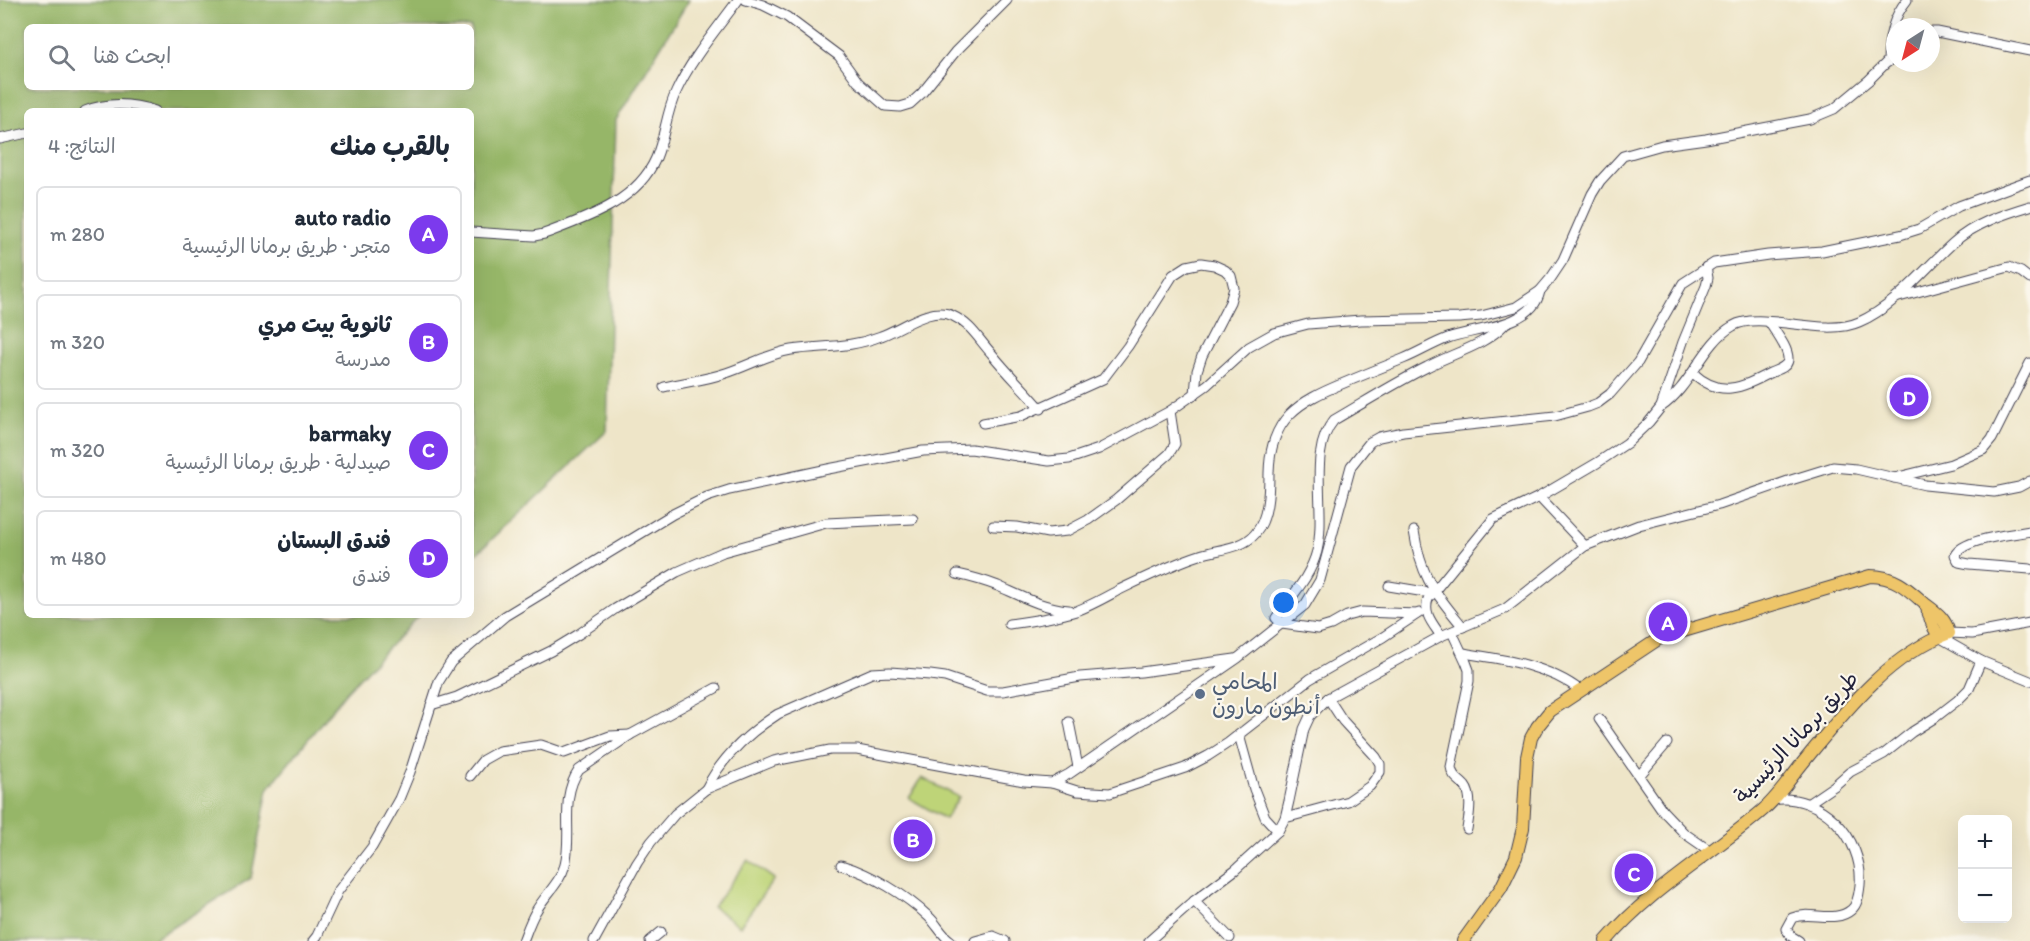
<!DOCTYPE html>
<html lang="ar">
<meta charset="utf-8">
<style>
body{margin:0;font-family:Itim,"Playpen Sans Arabic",sans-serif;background:#f2f2f3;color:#1f2937;direction:rtl}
.controls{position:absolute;right:18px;bottom:18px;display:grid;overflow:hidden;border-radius:9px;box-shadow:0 6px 24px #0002}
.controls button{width:54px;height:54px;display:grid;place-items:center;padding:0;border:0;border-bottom:2px solid #e0e1e3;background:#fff;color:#1f2937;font:30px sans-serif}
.compass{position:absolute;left:1886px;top:18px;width:54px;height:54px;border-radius:50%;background:#fff;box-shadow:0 6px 24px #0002;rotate:216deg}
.you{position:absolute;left:1284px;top:603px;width:21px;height:21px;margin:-15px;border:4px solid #fff;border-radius:50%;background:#1a73e8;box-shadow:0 0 0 9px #1a73e833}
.badge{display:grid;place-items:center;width:39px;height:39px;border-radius:50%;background:#7c3aed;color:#fff;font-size:20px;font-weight:700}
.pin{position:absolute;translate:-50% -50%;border:3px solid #fff;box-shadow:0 2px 6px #0006}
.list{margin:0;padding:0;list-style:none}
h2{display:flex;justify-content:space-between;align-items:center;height:78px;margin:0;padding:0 24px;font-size:26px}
h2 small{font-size:20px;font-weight:400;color:#747a83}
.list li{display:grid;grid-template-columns:39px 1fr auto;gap:18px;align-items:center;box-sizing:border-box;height:96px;margin:0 12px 12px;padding:0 12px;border:2px solid #e0e1e3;border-radius:9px}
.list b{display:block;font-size:22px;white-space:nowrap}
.list p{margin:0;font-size:20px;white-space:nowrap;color:#747a83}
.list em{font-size:20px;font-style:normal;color:#747a83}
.icon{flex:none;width:33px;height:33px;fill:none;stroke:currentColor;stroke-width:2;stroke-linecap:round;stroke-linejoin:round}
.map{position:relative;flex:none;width:2030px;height:941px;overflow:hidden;direction:ltr}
.search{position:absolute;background:#fff;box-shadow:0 6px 24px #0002;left:24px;top:24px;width:450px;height:66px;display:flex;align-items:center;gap:15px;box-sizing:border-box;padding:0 21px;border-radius:9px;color:#747a83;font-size:22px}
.panel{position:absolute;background:#fff;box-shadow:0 6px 24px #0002;left:24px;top:108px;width:450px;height:510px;border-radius:9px;direction:rtl}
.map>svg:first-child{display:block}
</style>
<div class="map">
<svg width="2030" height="941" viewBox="0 0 2030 941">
<rect width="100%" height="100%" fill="#fbf7ec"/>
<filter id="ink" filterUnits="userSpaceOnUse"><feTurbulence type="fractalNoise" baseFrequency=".0167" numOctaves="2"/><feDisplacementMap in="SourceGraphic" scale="12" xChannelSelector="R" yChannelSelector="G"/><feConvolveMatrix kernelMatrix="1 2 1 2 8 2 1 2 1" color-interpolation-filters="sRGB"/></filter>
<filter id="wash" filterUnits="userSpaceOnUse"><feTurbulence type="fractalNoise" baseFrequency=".008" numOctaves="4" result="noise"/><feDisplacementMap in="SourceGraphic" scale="24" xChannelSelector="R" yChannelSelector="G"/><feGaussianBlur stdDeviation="1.35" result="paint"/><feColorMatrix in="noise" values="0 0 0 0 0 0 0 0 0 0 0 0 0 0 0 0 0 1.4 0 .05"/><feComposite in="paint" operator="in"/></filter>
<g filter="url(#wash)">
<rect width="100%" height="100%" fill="#eee5c8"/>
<g fill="#bed478" stroke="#707b5a" stroke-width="1.5">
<polygon points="922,778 959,797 945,819 909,798"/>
<polygon points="748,860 774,879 740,926 713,907"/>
</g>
<path fill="#96b668" stroke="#5c6c52" stroke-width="1.5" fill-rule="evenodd" d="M0,0H689L616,120L607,431L471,559V111H27V615H419L346,692L268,789L251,878L151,941H0ZM27,27H471V87H27Z"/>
</g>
<g filter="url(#ink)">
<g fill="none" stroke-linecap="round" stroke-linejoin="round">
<defs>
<g id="minor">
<polyline points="746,0 763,5 787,17 839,56 858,82 885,106 900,107 910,104 922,93 955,52 1007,0"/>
<polyline points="1931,32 1937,32 2030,51"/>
<path d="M1888,62C1888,39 1892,18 1907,0"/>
<path d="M85,111C108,102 132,103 155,111"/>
<polyline points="0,139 27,133"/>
<path d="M471,232L534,236L544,234C586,218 637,202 656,158C665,137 666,113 676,92C691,59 717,29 738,0"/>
<polyline points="1899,297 2009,267 2021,272 2030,279"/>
<path d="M1693,373C1720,398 1741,388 1770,373C1776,370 1787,368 1788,360C1789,348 1775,332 1769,322"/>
<path d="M664,387C684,382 706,380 726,373C748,366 768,354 791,350C824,345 848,349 881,336C903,328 931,305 953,316C971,324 979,340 992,354C1007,373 1025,390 1041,409"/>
<path d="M1661,407C1691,387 1704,342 1733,326C1760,310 1824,338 1859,322C1896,306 1923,270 1953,243C1974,224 2003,214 2030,206"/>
<polyline points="983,423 1021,416 1103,379 1128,346 1173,275 1187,266 1201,263 1214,265 1225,270 1231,276 1234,288 1230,302 1202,356 1197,371 1195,394"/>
<polyline points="1894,478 1951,464 1983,450 1992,439 2030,363"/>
<polyline points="1539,497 1585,546"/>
<polyline points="993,526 1017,527 1048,533 1067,531 1088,520 1116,500 1169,454 1175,444 1170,411"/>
<path d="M1414,531C1421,578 1434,591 1463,627"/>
<path d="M2030,531C2011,535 1964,538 1955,555L1959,562L1969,564L2030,569"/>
<path d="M957,574C971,577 985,581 998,586C1021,596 1043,608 1069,610"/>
<polyline points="1389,586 1431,593"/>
<path d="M1417,614L1362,612L1347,616L1331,625L1318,629L1282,624L1276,618C1291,596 1310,578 1317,551C1327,511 1307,451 1334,420C1365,402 1395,383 1427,367C1453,353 1484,346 1504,325"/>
<path d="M1009,624C1032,621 1054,618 1076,611C1090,606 1104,598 1117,591C1144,578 1172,564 1200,555C1218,549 1242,549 1255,534C1268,519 1269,493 1269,473C1270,418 1298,402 1344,383C1363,375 1383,367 1403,359C1418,353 1432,344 1448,338C1476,328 1533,327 1540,291"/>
<path d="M1452,632L1466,662L1469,670V681L1451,767C1452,777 1459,779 1465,786C1473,796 1469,817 1467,829"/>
<path d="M1441,636C1433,624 1423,614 1428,599L1493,519L1539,497L1597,463L1627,443L1649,422L1661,407L1683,342L1706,286L1708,278L1706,267"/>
<polyline points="1939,637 1981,661 2030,681"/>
<polyline points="1948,638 1949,633 1972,634 2030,623"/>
<path d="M1463,653C1502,659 1548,665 1581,691"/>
<polyline points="431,705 457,697 551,651 579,634 615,609 677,572 723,552 826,523 913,519"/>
<polyline points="1599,719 1663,811 1684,833 1710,851"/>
<polyline points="1069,722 1078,767"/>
<polyline points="630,735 716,688"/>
<polyline points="1239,735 1254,789 1265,817 1278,831"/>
<path d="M470,776L483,760L499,751L541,745L564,753L610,736L630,735L579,770C559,799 573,833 565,865C560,883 545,895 536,911C530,921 527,931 523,941"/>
<polyline points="1639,776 1667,743"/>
<polyline points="1052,783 1077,791 1110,793 1185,768 1208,756 1228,743 1310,679 1383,637 1419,613"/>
<path d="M706,789C722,757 748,733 778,714L872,673L890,672L930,675L945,677L987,691H1003L1080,677L1141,672L1235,659"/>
<path d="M1772,800C1820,792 1864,837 1860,885C1859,893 1858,905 1851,910C1835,924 1809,910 1792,918L1786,929L1791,936L1799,941"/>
<polyline points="1809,803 1834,786 1850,772 1884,754 1912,732 1936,717 1958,700 1969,689 1981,661"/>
<polyline points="1285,818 1348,801 1370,786 1380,772 1380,764 1376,757 1343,721 1328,698"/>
<path d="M841,865C871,874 906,895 929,917C937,924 942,936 951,941"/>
<polyline points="1194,901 1230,938"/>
<polyline points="313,941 317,936 338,891 372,847 399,799 410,772 439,681 451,662 505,616 673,514 707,497 729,490 828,469 923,451 971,449 1049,461 1069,459 1099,449 1170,411 1207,385 1249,347 1274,333 1308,324 1361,320 1459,318 1481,316 1516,307 1540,291 1551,278 1563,260 1592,194 1600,181 1623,156 1662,145 1706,139 1810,119 1834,109 1869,80 1895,54"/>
<polyline points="594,941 637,863 651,842 675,814 706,789 774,761 830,750 857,750 1024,781 1052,783 1069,774 1238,658 1305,605 1320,580 1351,466 1370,442 1379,437 1403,432 1555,416 1588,407 1598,403 1610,394 1638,362 1683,283 1714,263 1768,255 1822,251 1900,235 1919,229 1959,206 2030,180"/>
<polyline points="650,941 661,932"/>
<polyline points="975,941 993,936 1005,941"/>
<polyline points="1149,941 1194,901 1235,870 1278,831 1285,818 1289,801 1304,729 1310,716 1328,698 1441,636 1505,609 1585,546 1639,525 1719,505 1791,480 1833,467 1856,469 1925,485 1994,492 2019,487 2030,481"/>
</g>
<g id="major">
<polyline points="1926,605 1933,626 1939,637"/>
<path d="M1463,941L1501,888L1516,857L1523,828L1527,757L1531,738L1537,727L1550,711L1660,638L1870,576C1895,576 1908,589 1925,604C1937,613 1945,618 1949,633C1886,656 1842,715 1801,765C1789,780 1778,797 1763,810C1711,855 1651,888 1606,941"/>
</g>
</defs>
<use href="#minor" stroke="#413f50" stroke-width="11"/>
<use href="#major" stroke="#413f50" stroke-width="14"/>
<use href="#minor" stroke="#fff" stroke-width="9"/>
<use href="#major" stroke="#eec569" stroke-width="12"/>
</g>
</g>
<circle fill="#5c6f8a" stroke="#fbf7ec" stroke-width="2" cx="1200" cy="694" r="6"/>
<g text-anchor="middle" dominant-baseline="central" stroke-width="4.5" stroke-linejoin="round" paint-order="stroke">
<g font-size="22" fill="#4e5e75" stroke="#fbf7ec" text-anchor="start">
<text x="1212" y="681">المحامي<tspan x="1212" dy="25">أنطون مارون</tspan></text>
</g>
<g font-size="22" fill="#22223b" stroke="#fbf7ec">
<text transform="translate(1796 737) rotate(-47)">طريق برمانا الرئيسية</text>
</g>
</g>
</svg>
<div class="controls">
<button>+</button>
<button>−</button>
</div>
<svg class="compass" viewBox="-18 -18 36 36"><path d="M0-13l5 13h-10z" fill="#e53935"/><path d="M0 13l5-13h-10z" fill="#747a83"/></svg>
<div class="you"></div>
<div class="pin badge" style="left:1668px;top:622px">A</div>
<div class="pin badge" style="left:913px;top:839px">B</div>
<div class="pin badge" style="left:1634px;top:873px">C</div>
<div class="pin badge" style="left:1909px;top:397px">D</div>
<div class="search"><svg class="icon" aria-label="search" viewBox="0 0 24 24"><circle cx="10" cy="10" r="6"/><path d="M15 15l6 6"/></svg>ابحث هنا</div>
<section class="panel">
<h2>بالقرب منك<small>النتائج: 4</small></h2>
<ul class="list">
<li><span class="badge">A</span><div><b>auto radio</b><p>متجر · طريق برمانا الرئيسية</p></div><em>280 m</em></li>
<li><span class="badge">B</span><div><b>ثانوية بيت مري</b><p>مدرسة</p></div><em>320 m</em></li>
<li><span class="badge">C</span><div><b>barmaky</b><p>صيدلية · طريق برمانا الرئيسية</p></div><em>320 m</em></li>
<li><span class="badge">D</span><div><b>فندق البستان</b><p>فندق</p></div><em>480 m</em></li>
</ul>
</section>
</div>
